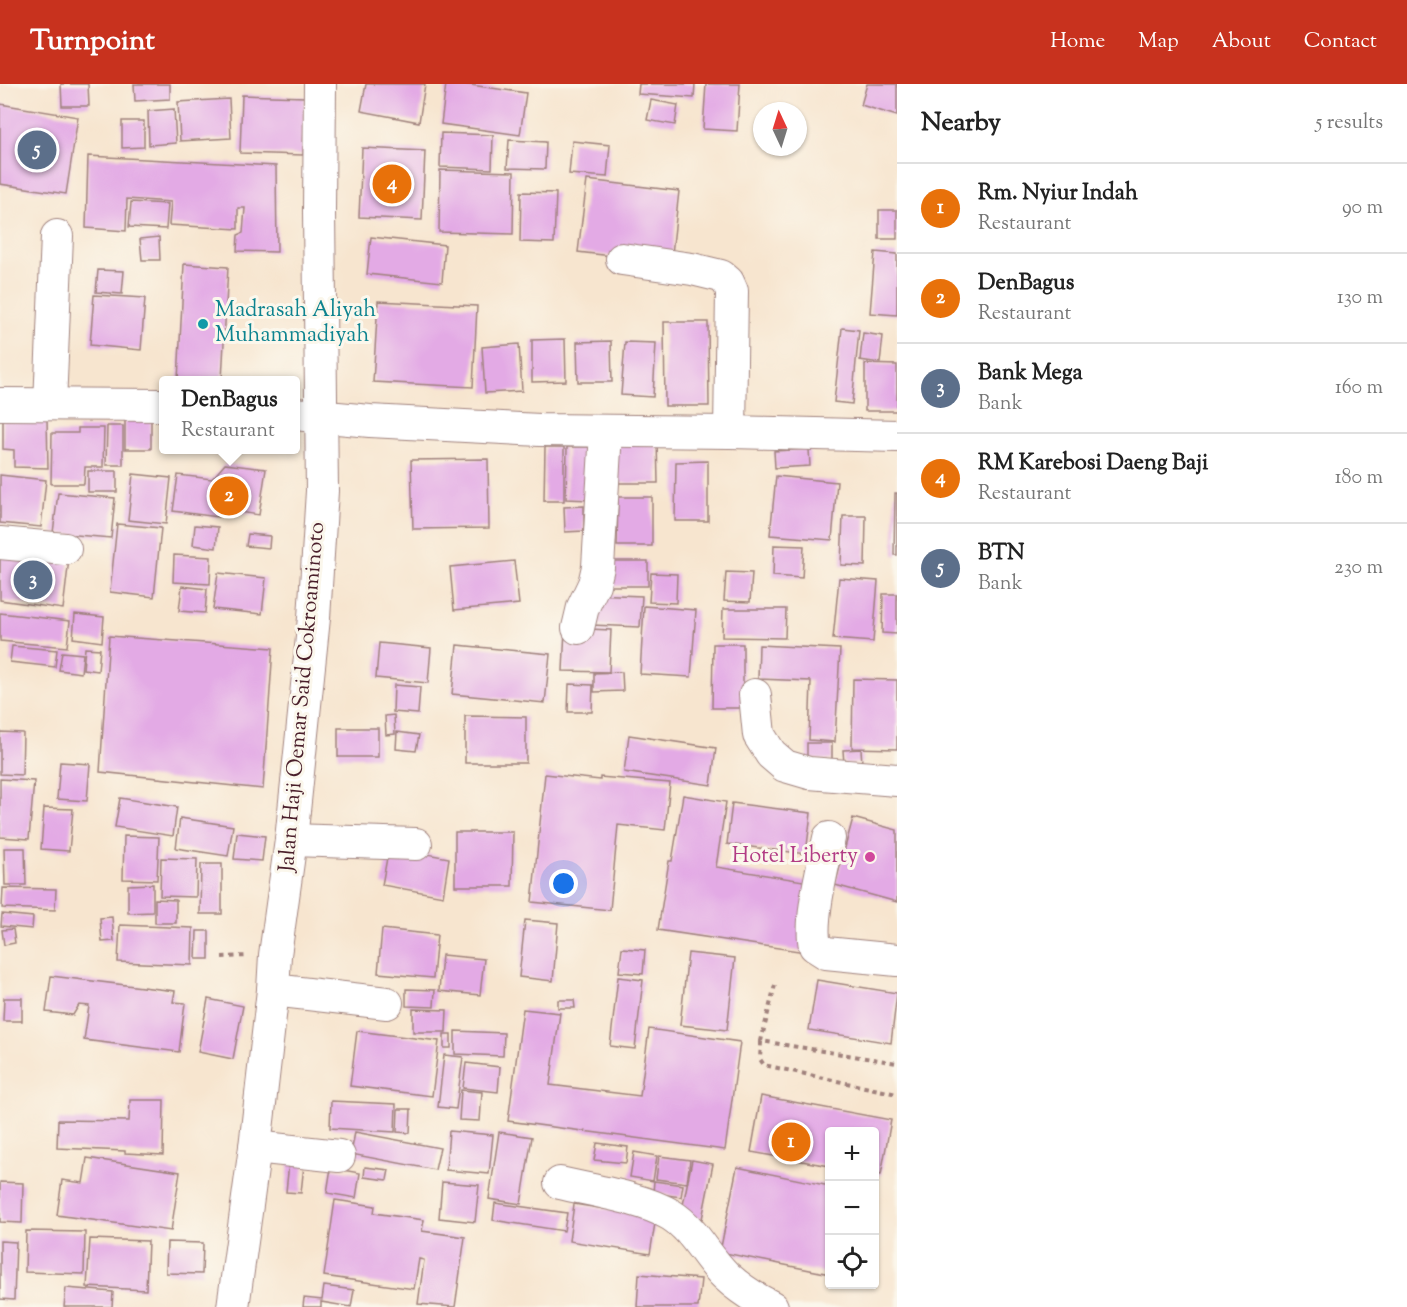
<!DOCTYPE html>
<meta charset="utf-8">
<style>
body{margin:0;font-family:"Sorts Mill Goudy",serif;background:#f6f6f6;color:#222}
.controls{position:absolute;right:18px;bottom:18px;display:grid;overflow:hidden;border-radius:6px;box-shadow:0 2px 4px #0004}
.controls button{width:54px;height:54px;display:grid;place-items:center;padding:0;border:0;border-bottom:2px solid #e0e0e0;background:#fff;color:#222;font:30px sans-serif}
.compass{position:absolute;left:753px;top:18px;width:54px;height:54px;border-radius:50%;background:#fff;box-shadow:0 2px 4px #0004;rotate:356deg}
.you{position:absolute;left:564px;top:800px;width:21px;height:21px;margin:-15px;border:4px solid #fff;border-radius:50%;background:#1a73e8;box-shadow:0 0 0 9px #1a73e833}
.badge{display:grid;place-items:center;width:39px;height:39px;border-radius:50%;background:#c8321e;color:#fff;font-size:20px;font-weight:700}
.pin{position:absolute;translate:-50% -50%;border:3px solid #fff;box-shadow:0 2px 6px #0006}
.popup{position:absolute;left:159px;top:292px;width:141px;height:78px;box-sizing:border-box;display:grid;place-content:center;border-radius:6px;background:#fff;filter:drop-shadow(0 2px 4px #0005);font-size:20px;white-space:nowrap;color:#767676}
.popup b{font-size:22px;color:#222}
.popup::after{content:'';position:absolute;left:50%;top:100%;margin-left:-12px;border:12px solid transparent;border-top-color:#fff}
.list{margin:0;padding:0;list-style:none}
h2{display:flex;justify-content:space-between;align-items:center;height:78px;margin:0;padding:0 24px;font-size:26px}
h2 small{font-size:20px;font-weight:400;color:#767676}
.list li{display:grid;grid-template-columns:39px 1fr auto;gap:18px;align-items:center;box-sizing:border-box;height:90px;padding:0 24px;border-top:2px solid #e0e0e0}
.list b{display:block;font-size:22px;white-space:nowrap}
.list p{margin:0;font-size:20px;white-space:nowrap;color:#767676}
.list em{font-size:20px;font-style:normal;color:#767676}
.icon{flex:none;width:33px;height:33px;fill:none;stroke:currentColor;stroke-width:2;stroke-linecap:round;stroke-linejoin:round}
.map{position:relative;flex:none;width:897px;height:1223px;overflow:hidden}
header{display:flex;align-items:center;gap:36px;box-sizing:border-box;height:84px;padding:0 30px;background:#c8321e;color:#fff}
header strong{font-size:28px}
nav{display:flex;gap:33px;margin-inline-start:auto;font-size:21px}
main{display:flex}
aside{flex:1;background:#fff}
.map>svg:first-child{display:block}
</style>
<header>
<strong>Turnpoint</strong>
<nav><a>Home</a><a>Map</a><a>About</a><a>Contact</a></nav>
</header>
<main>
<div class="map">
<svg width="897" height="1223" viewBox="0 0 897 1223">
<rect width="100%" height="100%" fill="#fbf7ec"/>
<filter id="ink" filterUnits="userSpaceOnUse"><feTurbulence type="fractalNoise" baseFrequency=".0167" numOctaves="2"/><feDisplacementMap in="SourceGraphic" scale="12" xChannelSelector="R" yChannelSelector="G"/><feConvolveMatrix kernelMatrix="1 2 1 2 8 2 1 2 1" color-interpolation-filters="sRGB"/></filter>
<filter id="wash" filterUnits="userSpaceOnUse"><feTurbulence type="fractalNoise" baseFrequency=".008" numOctaves="4" result="noise"/><feDisplacementMap in="SourceGraphic" scale="24" xChannelSelector="R" yChannelSelector="G"/><feGaussianBlur stdDeviation="1.35" result="paint"/><feColorMatrix in="noise" values="0 0 0 0 0 0 0 0 0 0 0 0 0 0 0 0 0 1.4 0 .05"/><feComposite in="paint" operator="in"/></filter>
<g filter="url(#wash)">
<rect width="100%" height="100%" fill="#f7e5cf"/>
<g id="blocks">
<g fill="#e3aae5">
<polygon points="61,0 88,0 89,22 62,22"/>
<polygon points="134,0 170,0 170,15 135,17"/>
<polygon points="366,0 425,0 419,38 361,27"/>
<polygon points="446,0 464,0 526,9 520,51 441,40"/>
<polygon points="639,0 695,0 694,14 638,10"/>
<polygon points="706,0 740,0 737,47 703,45"/>
<polygon points="867,0 897,0 897,32 861,21"/>
<polygon points="242,11 305,13 303,71 240,69"/>
<polygon points="229,15 231,54 180,57 178,18"/>
<polygon points="651,16 678,21 675,41 647,36"/>
<polygon points="0,20 78,33 66,110 0,100"/>
<polygon points="174,25 176,59 149,61 148,27"/>
<polygon points="122,37 144,37 144,63 122,64"/>
<polygon points="441,49 493,51 492,85 440,83"/>
<polygon points="509,56 546,58 545,85 507,84"/>
<polygon points="572,57 610,61 607,93 569,90"/>
<polygon points="362,64 425,67 422,136 359,133"/>
<polygon points="88,72 276,82 277,168 237,167 238,151 243,149 245,124 238,124 238,145 169,141 171,118 127,115 126,147 86,144"/>
<polygon points="440,86 514,88 513,150 439,148"/>
<polygon points="587,96 679,107 671,179 578,168"/>
<polygon points="521,108 556,109 554,159 520,158"/>
<polygon points="131,118 168,120 166,145 129,143"/>
<rect x="879" y="126" width="18" height="29"/>
<polygon points="159,153 160,176 142,176 140,155"/>
<polygon points="371,153 445,161 442,198 367,190"/>
<polygon points="875,168 897,170 897,231 870,229"/>
<polygon points="184,180 228,183 222,296 178,296"/>
<polygon points="98,186 124,187 122,210 96,208"/>
<polygon points="94,211 145,214 141,266 90,261"/>
<polygon points="378,217 477,222 473,303 373,298"/>
<polygon points="664,238 708,238 709,322 665,322"/>
<polygon points="842,244 859,246 852,320 834,318"/>
<polygon points="863,249 883,252 880,279 860,276"/>
<polygon points="565,255 566,297 532,298 532,256"/>
<polygon points="611,257 612,298 578,298 577,258"/>
<polygon points="625,258 656,259 653,313 621,311"/>
<polygon points="519,260 522,307 485,309 482,263"/>
<polygon points="865,280 897,281 897,327 865,327"/>
<polygon points="3,333 47,334 48,384 14,383 14,366 3,365"/>
<polygon points="125,335 151,336 151,365 125,365"/>
<polygon points="107,342 123,342 123,381 106,381"/>
<polygon points="78,344 104,344 103,383 85,383 84,400 51,400 52,349 78,349"/>
<polygon points="657,355 658,399 613,399 613,356"/>
<polygon points="545,363 564,363 564,417 544,417"/>
<polygon points="567,363 593,363 591,416 566,415"/>
<polygon points="809,365 810,382 775,384 774,367"/>
<polygon points="488,375 489,444 413,445 411,376"/>
<polygon points="708,377 708,437 675,437 676,378"/>
<polygon points="225,380 266,385 259,431 219,425 218,433 173,427 178,391 212,395"/>
<rect x="88" y="387" width="29" height="21"/>
<polygon points="133,390 171,394 166,440 128,436"/>
<polygon points="0,391 46,396 41,443 0,439"/>
<polygon points="776,392 837,398 832,456 770,451"/>
<polygon points="58,409 115,414 111,454 53,449"/>
<polygon points="895,409 897,409 897,471 894,471"/>
<polygon points="618,413 652,413 652,462 617,462"/>
<polygon points="584,422 584,447 565,448 564,423"/>
<polygon points="843,432 866,432 865,482 841,481"/>
<polygon points="117,440 161,444 154,513 110,508"/>
<polygon points="195,441 218,443 216,464 193,461"/>
<polygon points="248,450 270,452 269,464 246,462"/>
<polygon points="774,461 804,462 802,494 773,492"/>
<polygon points="0,466 69,475 63,525 0,516"/>
<polygon points="174,471 211,473 210,500 173,498"/>
<polygon points="514,477 519,520 454,526 450,483"/>
<rect x="600" y="477" width="48" height="25"/>
<polygon points="726,488 752,489 750,518 724,517"/>
<polygon points="218,489 266,494 262,530 213,525"/>
<polygon points="651,489 677,490 676,519 649,518"/>
<polygon points="839,494 878,497 873,558 833,555"/>
<polygon points="182,502 207,505 205,529 179,527"/>
<polygon points="592,510 642,512 640,543 591,541"/>
<polygon points="883,510 897,510 897,550 882,549"/>
<polygon points="644,522 696,526 691,593 640,590"/>
<polygon points="723,525 786,525 785,554 722,553"/>
<polygon points="0,529 70,537 67,563 0,557"/>
<polygon points="75,530 104,533 102,558 73,554"/>
<polygon points="565,544 611,546 609,588 563,587"/>
<polygon points="109,552 273,564 263,705 100,688"/>
<polygon points="379,559 431,564 428,599 376,594"/>
<polygon points="713,560 743,560 743,624 712,624"/>
<polygon points="457,561 550,570 545,619 452,610"/>
<polygon points="759,561 840,565 835,658 809,656 811,597 758,595"/>
<polygon points="12,562 57,566 55,583 10,578"/>
<polygon points="85,564 100,565 98,587 83,585"/>
<polygon points="62,568 83,570 81,589 59,586"/>
<polygon points="622,588 623,607 594,608 594,589"/>
<polygon points="853,595 897,596 897,665 852,664"/>
<polygon points="569,600 593,601 592,628 568,628"/>
<polygon points="394,601 420,603 418,630 393,628"/>
<polygon points="394,631 395,650 386,651 385,632"/>
<polygon points="465,632 526,633 526,679 465,679"/>
<rect x="338" y="644" width="40" height="29"/>
<polygon points="0,648 23,649 22,691 0,690"/>
<polygon points="397,648 419,651 416,667 396,665"/>
<polygon points="629,651 716,664 711,701 624,688"/>
<polygon points="807,659 832,659 832,676 807,675"/>
<polygon points="861,665 862,679 844,680 843,666"/>
<polygon points="60,678 90,680 87,717 57,715"/>
<polygon points="545,690 600,696 600,693 670,699 665,746 618,741 610,826 532,818"/>
<polygon points="0,695 34,697 29,755 0,753"/>
<polygon points="683,711 726,718 716,783 816,799 805,868 658,846 669,777 672,777"/>
<polygon points="120,714 177,723 173,752 115,743"/>
<polygon points="732,719 811,729 806,770 727,760"/>
<polygon points="44,724 73,725 69,767 41,765"/>
<polygon points="180,734 233,742 228,772 176,764"/>
<polygon points="853,734 897,746 897,818 835,801"/>
<polygon points="455,748 513,748 512,802 455,802"/>
<polygon points="237,749 265,752 262,777 234,775"/>
<polygon points="124,752 159,753 157,796 123,795"/>
<polygon points="389,763 449,774 443,812 382,801"/>
<polygon points="4,764 25,764 26,801 5,801"/>
<polygon points="161,774 197,775 196,813 160,812"/>
<polygon points="201,780 222,780 222,830 200,830"/>
<polygon points="153,800 153,828 128,829 128,801"/>
<polygon points="3,804 56,805 55,826 2,824"/>
<polygon points="155,815 176,816 176,839 155,839"/>
<polygon points="2,830 33,833 32,845 1,842"/>
<polygon points="112,833 114,857 102,858 100,834"/>
<polygon points="525,836 558,839 553,897 519,893"/>
<polygon points="120,841 193,844 192,881 118,878"/>
<polygon points="13,845 15,859 4,861 2,846"/>
<polygon points="382,845 437,851 433,894 378,889"/>
<polygon points="197,847 209,847 209,875 196,875"/>
<polygon points="622,864 645,866 643,890 619,888"/>
<polygon points="688,869 735,874 727,946 680,941"/>
<polygon points="442,871 484,875 480,911 439,907"/>
<polygon points="51,892 175,907 173,918 185,919 179,968 84,956 89,922 79,921 73,931 46,928"/>
<polygon points="618,893 643,896 635,965 610,962"/>
<polygon points="817,896 897,909 891,959 809,946"/>
<polygon points="406,905 435,906 434,923 406,922"/>
<polygon points="4,914 22,914 22,937 3,937"/>
<polygon points="208,915 243,922 233,975 198,968"/>
<polygon points="558,916 574,916 575,924 558,924"/>
<polygon points="413,925 447,926 446,948 413,948"/>
<polygon points="523,925 560,929 550,1001 640,1012 649,945 740,958 725,1066 508,1037"/>
<polygon points="357,947 439,957 432,1012 350,1002"/>
<polygon points="455,947 504,949 503,972 455,970"/>
<rect x="444" y="950" width="7" height="14"/>
<polygon points="444,971 463,973 456,1025 438,1023"/>
<polygon points="466,979 500,983 498,1008 463,1004"/>
<polygon points="461,1006 482,1008 480,1037 459,1036"/>
<polygon points="761,1012 891,1036 881,1091 874,1090 874,1047 830,1047 830,1082 751,1068"/>
<polygon points="130,1016 164,1016 163,1071 125,1069 125,1067 57,1064 58,1036 129,1037"/>
<polygon points="331,1017 396,1020 395,1048 330,1044"/>
<polygon points="398,1025 411,1025 410,1049 397,1048"/>
<polygon points="449,1047 493,1051 489,1090 446,1086"/>
<polygon points="355,1048 440,1064 435,1086 351,1070"/>
<polygon points="499,1048 532,1053 521,1120 489,1115"/>
<polygon points="597,1059 628,1063 626,1079 594,1076"/>
<polygon points="634,1068 657,1072 653,1097 630,1093"/>
<polygon points="290,1069 305,1071 301,1109 286,1108"/>
<polygon points="659,1072 690,1076 687,1099 656,1095"/>
<polygon points="87,1074 180,1088 171,1147 57,1131 62,1096 83,1099"/>
<polygon points="692,1076 713,1080 702,1135 681,1131"/>
<polygon points="365,1083 389,1086 387,1096 364,1093"/>
<polygon points="737,1083 830,1102 830,1190 720,1168"/>
<polygon points="331,1084 360,1089 356,1114 327,1109"/>
<polygon points="654,1097 683,1101 681,1113 653,1109"/>
<polygon points="0,1098 23,1099 22,1139 0,1138"/>
<polygon points="442,1098 479,1101 475,1138 439,1134"/>
<polygon points="335,1116 375,1122 374,1129 424,1136 422,1147 465,1153 455,1223 418,1220 424,1176 419,1175 414,1205 324,1192"/>
<polygon points="495,1119 567,1129 564,1147 493,1136"/>
<polygon points="574,1120 656,1133 650,1170 569,1157"/>
<polygon points="26,1147 85,1148 84,1190 25,1188"/>
<polygon points="90,1155 148,1157 146,1206 87,1203"/>
<polygon points="0,1157 16,1158 14,1216 0,1215"/>
<polygon points="167,1158 203,1159 202,1190 166,1189"/>
<polygon points="639,1190 701,1195 698,1223 637,1223"/>
<polygon points="324,1202 354,1206 351,1223 321,1218 321,1223 303,1223 304,1214 322,1216"/>
<polygon points="66,1204 113,1208 112,1223 64,1223"/>
</g>
</g>
</g>
<g filter="url(#ink)">
<use href="#blocks" fill-opacity="0" stroke="#a0827d" stroke-width="1.5"/>
<g fill="none" stroke-linecap="round" stroke-linejoin="round">
<defs>
<g id="minor">
<polyline points="622,175 692,185 721,192 728,198 732,207 730,348"/>
<polyline points="0,320 163,321"/>
<polyline points="50,320 57,152"/>
<polyline points="295,330 370,337 540,346 730,348 897,352"/>
<polyline points="0,459 65,465"/>
<polyline points="578,544 583,523 594,500 598,483 606,348"/>
<polyline points="755,611 759,651 771,670 785,682 809,689 897,696"/>
<path d="M829,754C823,782 809,836 815,862L826,869L897,876"/>
<polyline points="291,756 416,760"/>
<polyline points="273,906 387,919"/>
<polyline points="255,1063 339,1072"/>
<path d="M560,1099C593,1107 643,1114 671,1131C695,1146 706,1173 726,1192C740,1205 756,1215 772,1223"/>
<polyline points="233,1223 255,1063 273,906 275,871 291,756 314,534 322,407 319,127 320,0"/>
</g>
</defs>
<use href="#minor" stroke="#a0827d" stroke-width="34"/>
<g stroke="#a0827d" stroke-width="4" stroke-dasharray="4.5 4.5" stroke-linecap="butt">
<polyline points="222,873 248,872"/>
<polyline points="775,901 761,957 897,979"/>
<polyline points="761,958 760,975 764,981 897,1010"/>
</g>
<use href="#minor" stroke="#fff" stroke-width="32"/>
</g>
</g>
<circle fill="#0f9aa8" stroke="#fbf7ec" stroke-width="2" cx="203" cy="240" r="6"/>
<circle fill="#d1479c" stroke="#fbf7ec" stroke-width="2" cx="870" cy="773" r="6"/>
<g text-anchor="middle" dominant-baseline="central" stroke-width="6" stroke-linejoin="round" paint-order="stroke">
<g font-size="22" fill="#0d838f" stroke="#fbf7ec" text-anchor="start">
<text x="215" y="227">Madrasah Aliyah<tspan x="215" dy="25">Muhammadiyah</tspan></text>
</g>
<g font-size="22" fill="#4a1f2b" stroke="#fbf7ec">
<text transform="translate(303 613) rotate(-85)">Jalan Haji Oemar Said Cokroaminoto</text>
</g>
<g font-size="22" fill="#b23c85" stroke="#fbf7ec" text-anchor="end">
<text x="858" y="773">Hotel Liberty</text>
</g>
</g>
</svg>
<div class="controls">
<button>+</button>
<button>−</button>
<button><svg class="icon" aria-label="locate" viewBox="0 0 24 24"><circle cx="12" cy="12" r="6"/><path d="M12 2v4M12 18v4M2 12h4M18 12h4"/></svg></button>
</div>
<svg class="compass" viewBox="-18 -18 36 36"><path d="M0-13l5 13h-10z" fill="#e53935"/><path d="M0 13l5-13h-10z" fill="#767676"/></svg>
<div class="you"></div>
<div class="pin badge" style="left:791px;top:1058px;background:#e8710a">1</div>
<div class="pin badge" style="left:229px;top:412px;background:#e8710a">2</div>
<div class="popup"><b>DenBagus</b>Restaurant</div>
<div class="pin badge" style="left:33px;top:496px;background:#5c6f8a">3</div>
<div class="pin badge" style="left:392px;top:100px;background:#e8710a">4</div>
<div class="pin badge" style="left:37px;top:66px;background:#5c6f8a">5</div>
</div>
<aside>
<h2>Nearby<small>5 results</small></h2>
<ul class="list">
<li><span class="badge" style="background:#e8710a">1</span><div><b>Rm. Nyiur Indah</b><p>Restaurant</p></div><em>90 m</em></li>
<li><span class="badge" style="background:#e8710a">2</span><div><b>DenBagus</b><p>Restaurant</p></div><em>130 m</em></li>
<li><span class="badge" style="background:#5c6f8a">3</span><div><b>Bank Mega</b><p>Bank</p></div><em>160 m</em></li>
<li><span class="badge" style="background:#e8710a">4</span><div><b>RM Karebosi Daeng Baji</b><p>Restaurant</p></div><em>180 m</em></li>
<li><span class="badge" style="background:#5c6f8a">5</span><div><b>BTN</b><p>Bank</p></div><em>230 m</em></li>
</ul>
</aside>
</main>
